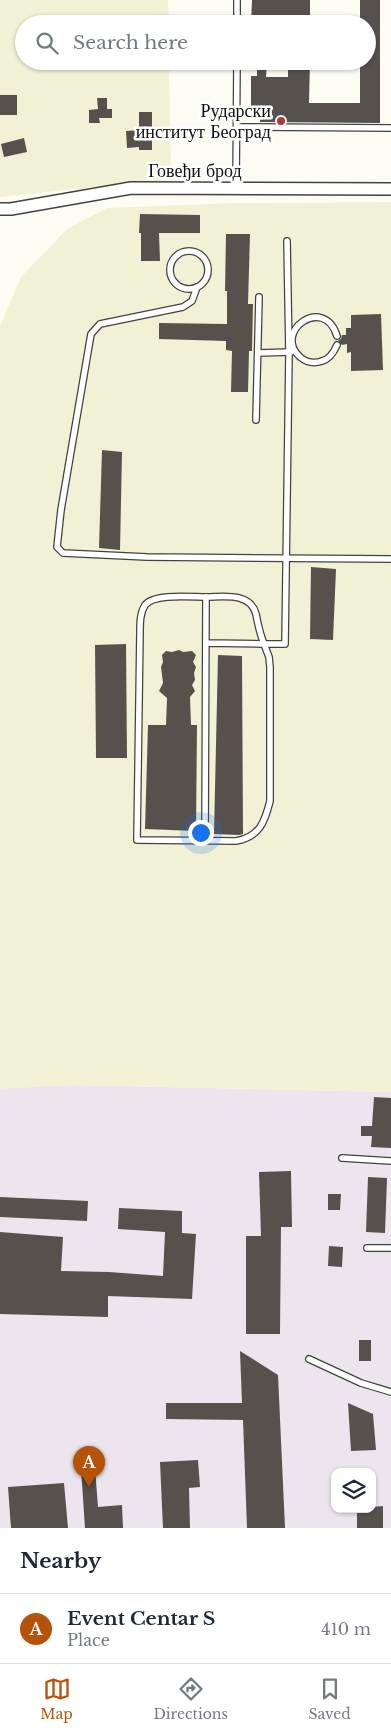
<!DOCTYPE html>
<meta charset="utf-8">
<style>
body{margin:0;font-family:"Libre Baskerville",serif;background:#f2f2f3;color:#1f2937}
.controls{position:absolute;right:15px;bottom:15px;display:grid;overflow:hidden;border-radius:10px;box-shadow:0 1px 4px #0004}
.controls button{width:45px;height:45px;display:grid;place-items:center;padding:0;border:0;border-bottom:1px solid #e0e1e3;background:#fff;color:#1f2937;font:25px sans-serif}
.you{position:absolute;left:200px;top:832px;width:18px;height:18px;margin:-12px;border:4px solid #fff;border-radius:50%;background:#1a73e8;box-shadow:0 0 0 8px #1a73e833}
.badge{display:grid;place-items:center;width:32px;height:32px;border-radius:50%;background:#b45309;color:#fff;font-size:16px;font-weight:700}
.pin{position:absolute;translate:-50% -41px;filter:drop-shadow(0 1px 2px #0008)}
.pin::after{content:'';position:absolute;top:26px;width:18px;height:15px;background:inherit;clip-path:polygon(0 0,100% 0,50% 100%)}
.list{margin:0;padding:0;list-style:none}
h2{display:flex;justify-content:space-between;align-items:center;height:65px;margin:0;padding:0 20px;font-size:21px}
h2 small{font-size:16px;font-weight:400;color:#747a83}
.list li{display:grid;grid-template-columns:32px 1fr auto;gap:15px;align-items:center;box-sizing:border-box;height:70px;padding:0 20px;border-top:1px solid #e0e1e3}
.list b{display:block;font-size:19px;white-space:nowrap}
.list p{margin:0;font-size:16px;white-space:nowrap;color:#747a83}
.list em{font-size:16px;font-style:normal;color:#747a83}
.icon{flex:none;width:28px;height:28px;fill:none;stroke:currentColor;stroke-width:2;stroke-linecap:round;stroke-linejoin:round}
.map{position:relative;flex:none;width:391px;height:1528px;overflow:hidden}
.search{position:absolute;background:#fff;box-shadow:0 1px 4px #0004;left:15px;right:15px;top:15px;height:55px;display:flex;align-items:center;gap:12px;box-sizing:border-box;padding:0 18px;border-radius:28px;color:#747a83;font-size:19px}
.sheet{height:135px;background:#fff}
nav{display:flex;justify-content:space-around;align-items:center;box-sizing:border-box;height:70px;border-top:1px solid #e0e1e3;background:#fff;font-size:14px;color:#747a83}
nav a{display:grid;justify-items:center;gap:2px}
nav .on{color:#b45309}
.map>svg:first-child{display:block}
</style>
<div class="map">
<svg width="391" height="1528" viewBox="0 0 391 1528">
<rect width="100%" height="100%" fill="#fdfcf3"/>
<path fill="#ece5ed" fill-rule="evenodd" d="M74,1085L391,1092V1528H0V1087ZM335,1472H372V1509H335Z"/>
<g fill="#f1f1d5">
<polygon points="0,0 168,0 169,24 24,24 24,61 169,61 171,180 130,183 0,197"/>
<polygon points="391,202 391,1092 74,1085 0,1089 0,326 21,277 67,229 107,208 237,203"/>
</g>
<g fill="#57514d">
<polygon points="252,0 310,0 310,24 251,24"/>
<polygon points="360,0 380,0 380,123 260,122 260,112 251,112 251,76 257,76 257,61 267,61 266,77 288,77 288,61 310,61 309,103 360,103 360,61 367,61 367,24 360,24"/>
<rect x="0" y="95" width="17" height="20"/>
<polygon points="97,98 107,98 107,109 112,109 112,118 99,118 100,123 89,123 89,110 98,109"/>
<polygon points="139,112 152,112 152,150 139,150 139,147 127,148 126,131 139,130"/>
<polygon points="24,138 27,152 4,157 1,144"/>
<polygon points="140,214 200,215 200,233 159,233 160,261 141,261 141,233 139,233"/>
<polygon points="226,234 250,234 248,304 253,304 252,351 249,351 248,392 231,392 232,351 226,350 226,341 159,339 159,323 227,324 227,291 225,291"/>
<polygon points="381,314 383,370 351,371 351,352 347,353 347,344 342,345 338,340 341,339 342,335 346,335 346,328 351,328 351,315"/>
<polygon points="102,450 122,452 120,550 99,548"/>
<polygon points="311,567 336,569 333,640 310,639"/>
<polygon points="126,644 127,758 96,758 95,645"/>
<polygon points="179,650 183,652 192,651 196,655 193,662 196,667 194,673 195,680 192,685 195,691 190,697 191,725 197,725 196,831 145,829 148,725 166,725 167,698 159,691 163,683 161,667 163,662 162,655 166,651 172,652"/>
<polygon points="218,655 242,656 243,834 239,835 214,834"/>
<polygon points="374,1097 391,1098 391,1148 371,1147 372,1136 361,1136 361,1126 372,1126"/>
<polygon points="291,1171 292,1227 281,1227 280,1334 246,1334 246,1236 261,1236 259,1172"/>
<polygon points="368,1177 387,1178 385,1233 366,1232"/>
<polygon points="328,1194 341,1194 340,1210 328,1210"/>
<polygon points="0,1197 88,1201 87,1221 0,1217"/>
<polygon points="119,1208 182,1211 182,1233 196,1234 192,1299 108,1296 108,1317 0,1314 0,1232 63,1237 61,1271 109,1272 163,1276 165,1232 118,1229"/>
<polygon points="329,1246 343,1247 342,1267 328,1266"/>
<rect x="359" y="1340" width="12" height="21"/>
<polygon points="240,1351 278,1375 285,1528 247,1528 243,1420 166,1419 166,1403 242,1403"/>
<polygon points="348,1403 373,1414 376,1450 351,1451"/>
<polygon points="198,1460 200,1487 189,1488 190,1528 163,1528 160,1462"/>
<polygon points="95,1468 98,1507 122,1505 123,1528 85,1528 81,1469"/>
<polygon points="64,1483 68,1528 11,1528 8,1487"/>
<polygon points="383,1506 383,1528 357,1528 357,1509 372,1509 372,1507"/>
</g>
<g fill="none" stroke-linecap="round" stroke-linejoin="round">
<defs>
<g id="lane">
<polyline points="237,0 237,24"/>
<polyline points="237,127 391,128"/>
<polyline points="236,188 237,61"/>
<circle cx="189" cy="270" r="19"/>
<polyline points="197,287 192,301 183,307 100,324 91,334 61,510 57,547 63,553 147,557 391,559"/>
<path d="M337,336C324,294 272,332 300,357C306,362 314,364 322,361C330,359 334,352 337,345"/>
<polyline points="258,353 291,352"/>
<polyline points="256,420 259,297"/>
<path d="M206,597C224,597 250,592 256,614C258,625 260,634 264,644H285L289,353L287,241"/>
<path d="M205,841L206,597C192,597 154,593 145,605C140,613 140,623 140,632L137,840L236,841C260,837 265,821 270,801V667L269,657L264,644L206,643"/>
<polyline points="342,1158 391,1161"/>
<polyline points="367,1248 391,1248"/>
<polyline points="309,1359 361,1383 391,1392"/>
</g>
<polyline id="street" points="0,209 11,209 131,188 391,189"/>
</defs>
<use href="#lane" stroke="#424242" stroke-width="8"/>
<use href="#street" stroke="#424242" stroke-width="14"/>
<use href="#lane" stroke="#fff" stroke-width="5.5"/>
<use href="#street" stroke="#fff" stroke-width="11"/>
</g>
<circle fill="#b03937" stroke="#fff" stroke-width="2" cx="281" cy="121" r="5"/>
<g text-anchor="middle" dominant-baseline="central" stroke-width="5" stroke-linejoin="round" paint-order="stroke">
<g font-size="18" fill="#0f0f0f" stroke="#fff" text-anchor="end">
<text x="271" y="111">Рударски<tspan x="271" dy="21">институт Београд</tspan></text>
</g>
<g font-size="18" fill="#0f0f0f" stroke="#fff">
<text x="195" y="171">Говеђи брод</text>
</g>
</g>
</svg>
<div class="controls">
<button><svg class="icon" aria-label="layers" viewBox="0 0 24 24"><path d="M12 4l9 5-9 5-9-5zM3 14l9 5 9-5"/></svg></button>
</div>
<div class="you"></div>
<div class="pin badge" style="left:89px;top:1487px">A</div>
<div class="search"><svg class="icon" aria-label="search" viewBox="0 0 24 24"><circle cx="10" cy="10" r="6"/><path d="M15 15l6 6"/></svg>Search here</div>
</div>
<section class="sheet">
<h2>Nearby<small></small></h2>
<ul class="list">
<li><span class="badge">A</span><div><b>Event Centar S</b><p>Place</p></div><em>410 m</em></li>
</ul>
</section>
<nav>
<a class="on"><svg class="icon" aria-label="map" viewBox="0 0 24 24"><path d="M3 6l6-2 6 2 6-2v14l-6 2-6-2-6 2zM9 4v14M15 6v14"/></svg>Map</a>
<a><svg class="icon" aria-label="directions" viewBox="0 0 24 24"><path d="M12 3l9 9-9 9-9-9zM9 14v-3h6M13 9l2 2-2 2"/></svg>Directions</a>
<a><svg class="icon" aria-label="saved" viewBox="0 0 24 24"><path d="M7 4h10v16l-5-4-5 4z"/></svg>Saved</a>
</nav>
